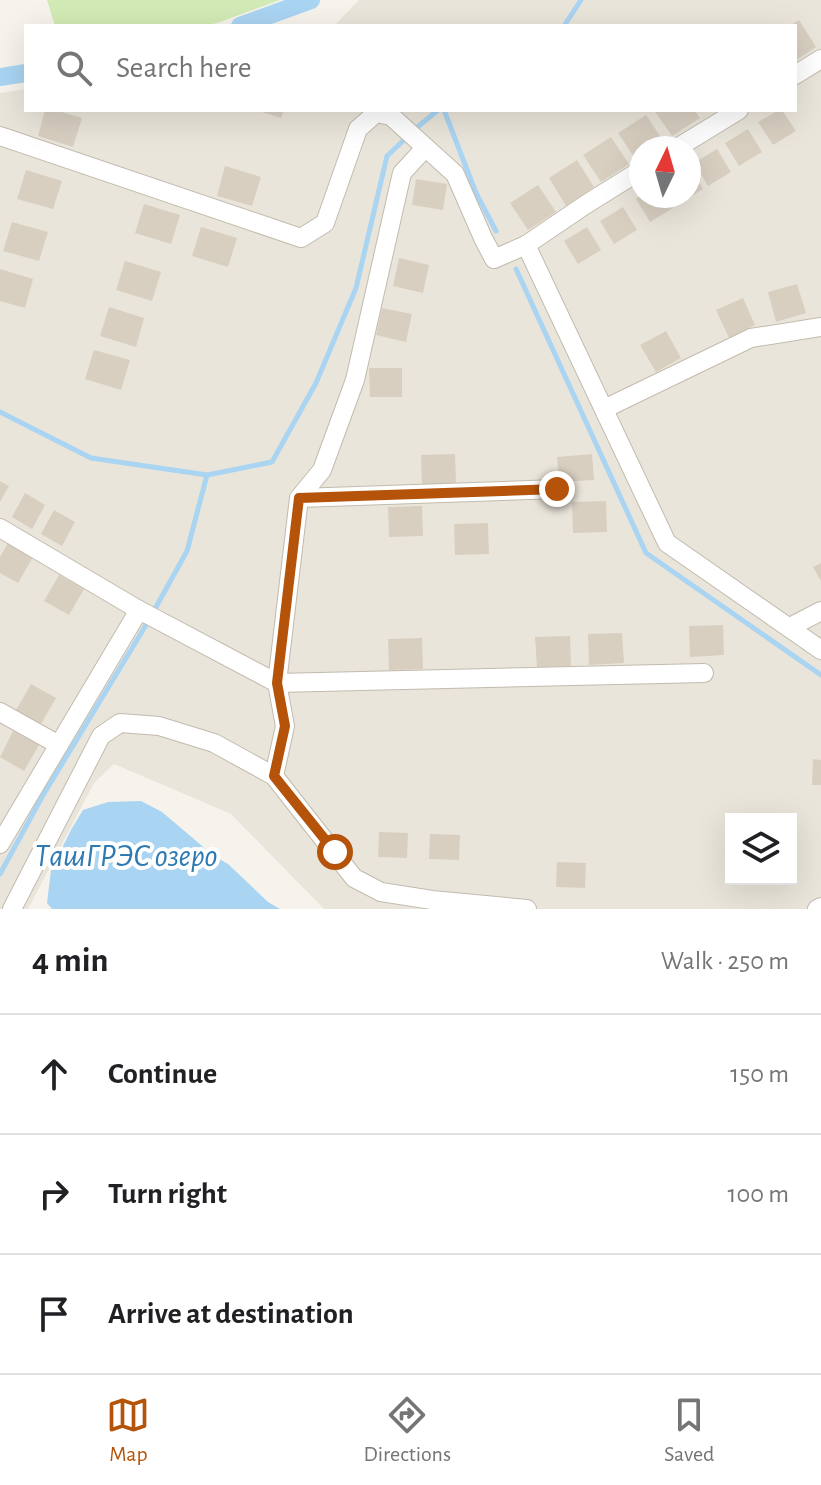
<!DOCTYPE html>
<meta charset="utf-8">
<style>
body{margin:0;font-family:"Alegreya Sans",sans-serif;background:#f6f6f6;color:#202124}
.controls{position:absolute;right:24px;bottom:24px;display:grid;overflow:hidden;border-radius:0px;box-shadow:0 8px 32px #0002}
.controls button{width:72px;height:72px;display:grid;place-items:center;padding:0;border:0;border-bottom:2px solid #e0e0e0;background:#fff;color:#202124;font:40px sans-serif}
.compass{position:absolute;left:629px;top:136px;width:72px;height:72px;border-radius:50%;background:#fff;box-shadow:0 8px 32px #0002;rotate:5deg}
.stop{position:absolute;width:24px;height:24px;margin:-18px;border:6px solid #b45309;border-radius:50%;background:#fff}
.stop.end{background:#b45309;border-color:#fff;box-shadow:0 2px 8px #0008}
.list{margin:0;padding:0;list-style:none}
h2{display:flex;justify-content:space-between;align-items:center;height:104px;margin:0;padding:0 32px;font-size:34px}
h2 small{font-size:26px;font-weight:400;color:#757577}
.list li{display:grid;grid-template-columns:52px 1fr auto;gap:24px;align-items:center;box-sizing:border-box;height:120px;padding:0 32px;border-top:2px solid #e0e0e0}
.list b{display:block;font-size:30px;white-space:nowrap}
.list em{font-size:26px;font-style:normal;color:#757577}
.icon{flex:none;width:44px;height:44px;fill:none;stroke:currentColor;stroke-width:2;stroke-linecap:round;stroke-linejoin:round}
.map{position:relative;flex:none;width:821px;height:909px;overflow:hidden}
.search{position:absolute;background:#fff;box-shadow:0 8px 32px #0002;left:24px;right:24px;top:24px;height:88px;display:flex;align-items:center;gap:20px;box-sizing:border-box;padding:0 28px;border-radius:0px;color:#757577;font-size:30px}
.sheet{height:464px;background:#fff}
nav{display:flex;justify-content:space-around;align-items:center;box-sizing:border-box;height:112px;border-top:2px solid #e0e0e0;background:#fff;font-size:22px;color:#757577}
nav a{display:grid;justify-items:center;gap:4px}
nav .on{color:#b45309}
.map>svg:first-child{display:block}
</style>
<div class="map">
<svg width="821" height="909" viewBox="0 0 821 909">
<rect width="100%" height="100%" fill="#f6f3ec"/>
<path fill="#eae5da" fill-rule="evenodd" d="M359,0H821V909H324L231,814L114,764L94,783L28,909H0V93L26,89V110H795V26H334ZM641,148H689V196H641ZM731,819H791V879H731Z"/>
<polygon fill="#d2eab5" points="47,0 280,0 217,23 203,26 55,26"/>
<polygon fill="#a9d4f2" points="141,801 162,812 214,856 228,864 268,902 280,909 52,909 47,903 51,870 71,830 83,810 108,802"/>
<g fill="none" stroke-linecap="round" stroke-linejoin="round">
<g stroke="#a9d4f2" stroke-width="5">
<polyline points="564,26 581,0"/>
<polyline points="444,110 476,193 496,231"/>
<polyline points="414,130 438,110"/>
<polyline points="516,269 646,553 821,675"/>
<polyline points="0,412 91,458 207,475 272,462 316,383 356,288 387,156 407,137"/>
<polyline points="156,607 187,551 207,475"/>
<polyline points="0,874 42,797 146,625"/>
</g>
<g stroke="#a9d4f2" stroke-width="18">
<polyline points="240,26 311,0"/>
<polyline points="0,77 26,73"/>
</g>
</g>
<g fill="#d8cfc1">
<polygon points="799,20 816,47 795,61 795,26 789,26"/>
<polygon points="45,110 55,110 82,118 73,147 38,136"/>
<polygon points="256,110 284,110 281,118"/>
<polygon points="654,110 694,110 700,118 672,136"/>
<polygon points="779,110 782,110 796,131 773,145 758,122"/>
<polygon points="646,115 664,142 655,148 641,148 641,157 636,160 618,133"/>
<polygon points="748,129 762,152 739,166 725,143"/>
<polygon points="611,137 629,164 601,182 583,155"/>
<polygon points="717,149 731,172 708,186 694,163"/>
<polygon points="577,160 594,187 566,206 549,178"/>
<polygon points="225,166 261,177 252,206 217,196"/>
<polygon points="689,166 703,189 680,203 676,196 689,196"/>
<polygon points="26,170 62,181 53,209 17,199"/>
<polygon points="416,179 447,184 443,210 412,205"/>
<polygon points="538,185 556,212 528,230 510,203"/>
<polygon points="640,196 666,196 673,208 650,222 636,199"/>
<polygon points="144,204 180,215 171,244 135,233"/>
<polygon points="623,207 637,230 614,244 600,221"/>
<polygon points="12,222 48,232 39,261 3,251"/>
<polygon points="201,227 237,238 228,267 192,256"/>
<polygon points="587,227 601,250 578,264 564,241"/>
<polygon points="399,258 429,265 423,293 393,286"/>
<polygon points="125,261 161,272 152,301 116,290"/>
<polygon points="0,269 33,279 25,308 0,301"/>
<polygon points="797,284 806,313 776,322 768,292"/>
<polygon points="743,298 755,325 729,338 716,310"/>
<polygon points="109,307 144,318 136,347 100,336"/>
<polygon points="382,308 412,314 406,342 376,335"/>
<polygon points="666,331 681,358 656,372 640,345"/>
<polygon points="94,350 130,360 121,390 85,379"/>
<polygon points="369,368 402,368 402,397 370,397"/>
<polygon points="455,454 456,484 422,486 421,455"/>
<polygon points="592,454 594,480 559,482 557,457"/>
<polygon points="0,481 9,486 0,502"/>
<polygon points="25,493 45,505 32,529 12,517"/>
<polygon points="606,501 607,532 573,533 572,502"/>
<polygon points="422,506 423,536 389,537 388,507"/>
<polygon points="54,510 75,522 62,546 41,534"/>
<polygon points="488,523 489,554 455,555 454,524"/>
<polygon points="8,543 33,557 18,583 0,573 0,557"/>
<polygon points="821,563 821,581 813,567"/>
<polygon points="59,575 84,589 69,615 44,601"/>
<polygon points="723,625 724,655 690,657 689,626"/>
<polygon points="622,633 624,663 589,665 588,634"/>
<polygon points="570,636 571,666 537,667 535,637"/>
<polygon points="422,638 423,669 389,670 388,639"/>
<polygon points="31,684 56,698 41,724 16,710"/>
<polygon points="13,731 39,745 24,771 0,757"/>
<polygon points="813,759 821,760 821,785 812,785"/>
<polygon points="379,832 408,833 407,858 378,857"/>
<polygon points="430,834 460,835 459,860 429,859"/>
<polygon points="557,862 586,863 585,888 556,887"/>
</g>
<g fill="none" stroke-linecap="round" stroke-linejoin="round">
<defs>
<g id="street">
<polyline points="795,75 821,59"/>
<polyline points="0,136 301,238 325,223 358,129 376,113 391,116 455,174 483,238 494,259 526,245 585,205 641,170"/>
<polyline points="425,148 402,173 355,380 322,470 299,498 277,683 704,673"/>
<polyline points="677,148 739,110"/>
<polyline points="526,245 667,543 821,650"/>
<polyline points="604,409 751,338 821,327"/>
<polyline points="299,498 557,489"/>
<polyline points="0,528 139,610 277,683 285,726 274,776"/>
<polyline points="790,627 821,611"/>
<polyline points="0,712 59,745"/>
<polyline points="0,844 139,610"/>
<polyline points="12,909 101,736 120,723 159,726 214,743 274,776 354,878 381,892 432,900 527,909"/>
<polyline points="817,909 821,907"/>
</g>
</defs>
<use href="#street" stroke="#c2bbae" stroke-width="20"/>
<use href="#street" stroke="#fff" stroke-width="18"/>
</g>
<g fill="none" stroke-linecap="round" stroke-linejoin="round">
<polyline stroke="#b45309" stroke-width="10" points="335,852 274,776 285,726 277,683 299,498 557,489"/>
</g>
<g text-anchor="middle" dominant-baseline="central" stroke-width="8" stroke-linejoin="round" paint-order="stroke">
<g font-size="32" font-style="italic" fill="#2e7ab2" stroke="#fff">
<text x="126" y="856">ТашГРЭС озеро</text>
</g>
</g>
</svg>
<div class="controls">
<button><svg class="icon" aria-label="layers" viewBox="0 0 24 24"><path d="M12 4l9 5-9 5-9-5zM3 14l9 5 9-5"/></svg></button>
</div>
<svg class="compass" viewBox="-18 -18 36 36"><path d="M0-13l5 13h-10z" fill="#e53935"/><path d="M0 13l5-13h-10z" fill="#757577"/></svg>
<div class="stop" style="left:335px;top:852px"></div>
<div class="stop end" style="left:557px;top:489px"></div>
<div class="search"><svg class="icon" aria-label="search" viewBox="0 0 24 24"><circle cx="10" cy="10" r="6"/><path d="M15 15l6 6"/></svg>Search here</div>
</div>
<section class="sheet">
<h2>4 min<small>Walk · 250 m</small></h2>
<ul class="list">
<li><svg class="icon" aria-label="ahead" viewBox="0 0 24 24"><path d="M12 20V5M6 11l6-6 6 6"/></svg><div><b>Continue</b></div><em>150 m</em></li>
<li><svg class="icon" aria-label="right" viewBox="0 0 24 24"><path d="M7 20v-9h11M14 6l5 5-5 5"/></svg><div><b>Turn right</b></div><em>100 m</em></li>
<li><svg class="icon" aria-label="arrive" viewBox="0 0 24 24"><path d="M6 21V4h12l-3 4 3 4H6"/></svg><div><b>Arrive at destination</b></div></li>
</ul>
</section>
<nav>
<a class="on"><svg class="icon" aria-label="map" viewBox="0 0 24 24"><path d="M3 6l6-2 6 2 6-2v14l-6 2-6-2-6 2zM9 4v14M15 6v14"/></svg>Map</a>
<a><svg class="icon" aria-label="directions" viewBox="0 0 24 24"><path d="M12 3l9 9-9 9-9-9zM9 14v-3h6M13 9l2 2-2 2"/></svg>Directions</a>
<a><svg class="icon" aria-label="saved" viewBox="0 0 24 24"><path d="M7 4h10v16l-5-4-5 4z"/></svg>Saved</a>
</nav>
